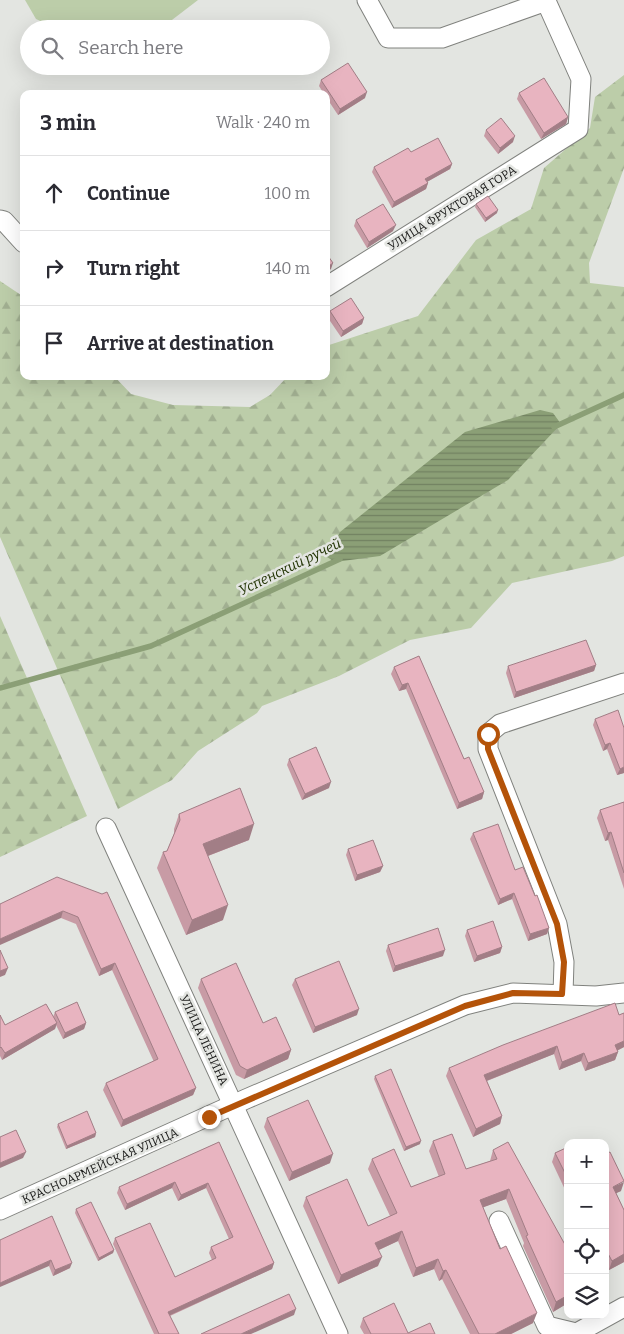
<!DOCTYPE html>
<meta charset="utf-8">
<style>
body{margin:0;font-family:Bitter,serif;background:#f2f2f3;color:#2b2b33}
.controls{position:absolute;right:15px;bottom:15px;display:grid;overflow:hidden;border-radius:10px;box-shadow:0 5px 20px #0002}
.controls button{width:45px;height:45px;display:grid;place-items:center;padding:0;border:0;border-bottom:1px solid #e1e1e2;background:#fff;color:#2b2b33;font:25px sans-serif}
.stop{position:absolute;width:15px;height:15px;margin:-11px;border:4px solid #b45309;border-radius:50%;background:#fff}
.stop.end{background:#b45309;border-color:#fff;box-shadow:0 1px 5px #0008}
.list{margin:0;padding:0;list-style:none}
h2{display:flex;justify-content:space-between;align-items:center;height:65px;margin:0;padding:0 20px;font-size:21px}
h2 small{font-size:16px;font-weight:400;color:#7c7c81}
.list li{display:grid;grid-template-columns:32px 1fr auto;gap:15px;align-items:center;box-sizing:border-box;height:75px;padding:0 20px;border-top:1px solid #e1e1e2}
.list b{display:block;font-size:19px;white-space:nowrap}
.list em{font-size:16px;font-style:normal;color:#7c7c81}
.icon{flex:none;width:28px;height:28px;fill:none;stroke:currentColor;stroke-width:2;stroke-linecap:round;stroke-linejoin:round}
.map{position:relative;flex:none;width:624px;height:1334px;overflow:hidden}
.search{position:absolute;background:#fff;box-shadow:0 5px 20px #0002;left:20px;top:20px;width:310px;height:55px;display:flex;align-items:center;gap:12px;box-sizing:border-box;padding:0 18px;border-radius:28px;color:#7c7c81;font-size:19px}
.panel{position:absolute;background:#fff;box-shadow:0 5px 20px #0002;left:20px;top:90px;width:310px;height:290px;border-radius:10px}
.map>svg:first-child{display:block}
</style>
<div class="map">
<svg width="624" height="1334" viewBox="0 0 624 1334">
<defs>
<pattern id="forest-firs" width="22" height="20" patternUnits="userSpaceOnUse" patternTransform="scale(1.25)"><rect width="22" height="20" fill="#bccda9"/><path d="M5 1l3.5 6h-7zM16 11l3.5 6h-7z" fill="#a1af91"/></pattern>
<pattern id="water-rules" width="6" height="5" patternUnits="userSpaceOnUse" patternTransform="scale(1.25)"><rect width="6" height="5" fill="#8b9f76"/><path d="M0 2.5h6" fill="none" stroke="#718160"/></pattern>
</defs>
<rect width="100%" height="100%" fill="#e3e5e1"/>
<g fill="url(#forest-firs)">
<polygon points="624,75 624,168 589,263 590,283 624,287 624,556 612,561 512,583 471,628 410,640 339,676 262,706 257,713 198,751 172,780 118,809 0,537 0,281 24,297 24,376 114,376 131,394 173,405 250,407 270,395 288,376 326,376 326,346 418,316 476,240 531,209 544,168 590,128 595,97"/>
<polygon points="0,616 87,816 0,857"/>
</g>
<polygon fill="#bccda9" points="25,0 198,0 168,23 153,29 58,29 36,19"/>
<polygon fill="url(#water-rules)" points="540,410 553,413 561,424 508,480 380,556 335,562 327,557 340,532 465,432"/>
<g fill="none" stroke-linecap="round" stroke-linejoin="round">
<g stroke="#8b9f76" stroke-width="5.5">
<polyline points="554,427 624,395"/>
<polyline points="0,688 151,646 340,559"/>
</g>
<defs>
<g id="minor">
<polyline points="0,220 4,221 24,243"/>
<polyline points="326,287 578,129 581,79 546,1 442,38 388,38 367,0"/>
<polyline points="106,828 338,1334"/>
<polyline points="563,994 564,962 557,924 488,749 488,734 500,724 624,683"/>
<polyline points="0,1210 246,1099 465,1005 513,993 596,996 624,993"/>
<polyline points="499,1221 547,1326 576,1333"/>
<polyline points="575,1334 624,1307"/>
</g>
</defs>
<use href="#minor" stroke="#80827e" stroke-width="21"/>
<use href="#minor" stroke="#fff" stroke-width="19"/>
</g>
<g fill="#c89ba5">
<polygon points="321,80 365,98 338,115 326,97 326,94 324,94 319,86"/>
<polygon points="519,93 568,117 566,124 541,139 517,99"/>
<polygon points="486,130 513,142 498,154 484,136"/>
<polygon points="411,152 452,164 450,169 427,182 428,183 426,189 392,208 372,172 374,167"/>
<polygon points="476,204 497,213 485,222 475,207"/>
<polygon points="356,220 393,231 367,248 354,226"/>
<polygon points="330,311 364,318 362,324 341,337 328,318"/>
<polygon points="419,656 464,759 484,792 482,799 457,809 406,689 399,691 391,674 394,667"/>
<polygon points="596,665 594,671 514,698 506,673 508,666"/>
<polygon points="595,719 624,728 624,773 617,775 607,749 603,751 593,725"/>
<polygon points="289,759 329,788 302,800 287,765"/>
<polygon points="624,802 624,889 608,840 605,841 597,818 600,810"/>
<polygon points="179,814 249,840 208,856 223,920 186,935 157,868 163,852 167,851 174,834 174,829"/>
<polygon points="473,833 515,870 549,928 547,934 528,941 512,899 498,905 470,839"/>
<polygon points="348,849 383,866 380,872 355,881 346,855"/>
<polygon points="102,894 196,1088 193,1095 121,1127 103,1090 106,1083 154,1062 112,970 99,976 76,924 61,918 0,904"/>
<polygon points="467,930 502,947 500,953 474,962 465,936"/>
<polygon points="388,945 443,956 393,972 386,951"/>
<polygon points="201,979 291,1050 288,1059 244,1079 236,1075 198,988"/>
<polygon points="295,979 357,1015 313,1033 292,985"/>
<polygon points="55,1012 86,1023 84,1029 63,1039 56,1025 55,1029 2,1060 0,1056 0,1015 5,1025 53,1017"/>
<polygon points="624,1013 624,1047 617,1051 618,1052 615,1060 585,1071 581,1061 559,1070 554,1054 487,1081 502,1116 500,1124 473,1137 446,1076 449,1068"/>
<polygon points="375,1076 420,1144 404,1151 374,1079"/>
<polygon points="267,1118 330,1163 289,1181 264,1127"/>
<polygon points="58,1124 96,1133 95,1137 66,1149 57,1127"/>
<polygon points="433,1141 466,1169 490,1161 493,1150 568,1250 568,1303 553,1312 523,1246 524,1243 506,1199 483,1207 500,1249 533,1323 511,1334 470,1334 442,1279 439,1281 434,1269 413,1277 398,1241 379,1250 378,1266 338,1284 303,1206 306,1197 368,1226 390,1216 368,1169 372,1159 411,1187 439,1177 429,1151"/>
<polygon points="219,1142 274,1263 272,1269 170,1316 179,1334 154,1334 113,1244 115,1238 175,1277 212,1260 209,1253 211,1247 229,1239 206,1188 178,1201 172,1188 125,1210 117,1193 119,1187"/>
<polygon points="568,1147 568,1196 552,1162 555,1153"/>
<polygon points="605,1154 621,1191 616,1193 624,1210 624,1262 609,1270 605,1264"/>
<polygon points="76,1209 114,1250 113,1253 98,1261 75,1213"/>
<polygon points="0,1240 70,1268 53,1276 49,1266"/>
<polygon points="363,1318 408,1333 435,1334 364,1334 360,1327"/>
</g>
<g fill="#a27e86">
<polygon points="367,92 365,98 338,115 340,109"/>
<polygon points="568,117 566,124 541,139 544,133"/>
<polygon points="515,136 513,142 498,154 500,148"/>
<polygon points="452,164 450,169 423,184 425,179"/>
<polygon points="428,183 426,189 392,208 394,202"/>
<polygon points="498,210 497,213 485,222 486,218"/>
<polygon points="396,225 393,231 367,248 369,242"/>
<polygon points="333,263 331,269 326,273 326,268"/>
<polygon points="364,318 362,324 341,337 343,331"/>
<polygon points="596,665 594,671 514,698 516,692"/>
<polygon points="408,683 406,689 399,691 402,685"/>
<polygon points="610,743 607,749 603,751 605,745"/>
<polygon points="624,767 624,773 617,775 620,769"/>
<polygon points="331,782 329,788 302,800 305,794"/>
<polygon points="484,792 482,799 457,809 459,803"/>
<polygon points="254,824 249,840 197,860 203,844"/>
<polygon points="611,832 608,840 605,841 608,833"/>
<polygon points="383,866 380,872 355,881 357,875"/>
<polygon points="514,893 512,899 498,905 500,899"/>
<polygon points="228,905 223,920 186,935 192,920"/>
<polygon points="63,911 61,918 0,945 0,939"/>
<polygon points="549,928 547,934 528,941 530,934"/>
<polygon points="502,947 500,953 474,962 477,956"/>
<polygon points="445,950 443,956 393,972 395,966"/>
<polygon points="115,963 112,970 99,976 101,969"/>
<polygon points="8,968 5,975 0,977 0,971"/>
<polygon points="359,1009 357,1015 313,1033 315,1027"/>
<polygon points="57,1023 55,1029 2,1060 5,1053"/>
<polygon points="86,1023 84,1029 63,1039 65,1033"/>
<polygon points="624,1041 624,1047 612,1053 615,1045"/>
<polygon points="557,1046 554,1054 481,1083 484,1075"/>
<polygon points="291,1050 288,1059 244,1079 247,1070"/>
<polygon points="618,1052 615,1060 585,1071 588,1063"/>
<polygon points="584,1053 581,1061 559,1070 562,1062"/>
<polygon points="196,1088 193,1095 121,1127 123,1120"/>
<polygon points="502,1116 500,1124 473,1137 476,1129"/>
<polygon points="96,1133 95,1137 66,1149 67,1146"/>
<polygon points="421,1141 420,1144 404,1151 406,1147"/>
<polygon points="26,1152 23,1158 0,1168 0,1163"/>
<polygon points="333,1154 330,1163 289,1181 292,1172"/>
<polygon points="175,1182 172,1188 125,1210 127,1204"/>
<polygon points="624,1182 621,1191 610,1196 613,1187"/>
<polygon points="208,1183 206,1188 178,1201 181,1195"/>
<polygon points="509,1189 506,1199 476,1210 480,1200"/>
<polygon points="402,1231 398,1241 372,1253 375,1243"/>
<polygon points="114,1250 113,1253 98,1261 99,1258"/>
<polygon points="624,1254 624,1262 609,1270 612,1261"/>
<polygon points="382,1257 378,1266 338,1284 341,1275"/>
<polygon points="438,1259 434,1269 413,1277 416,1268"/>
<polygon points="51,1260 49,1266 0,1287 0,1283"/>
<polygon points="72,1263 70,1268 53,1276 55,1270"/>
<polygon points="274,1263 272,1269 166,1317 168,1312"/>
<polygon points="446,1270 442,1279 439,1281 443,1271"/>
<polygon points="568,1295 568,1303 553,1312 556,1302"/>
<polygon points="296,1309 294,1315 251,1334 241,1334"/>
<polygon points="537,1313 533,1323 511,1334 495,1334"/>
</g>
<g fill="#e8b4c0" stroke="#a27e86">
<polygon points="348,63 367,92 340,109 321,80"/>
<polygon points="544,78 568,117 544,133 519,93"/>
<polygon points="501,118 515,136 500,148 486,130"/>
<polygon points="438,138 452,164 425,179 428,183 394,202 374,167 408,148 411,152"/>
<polygon points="488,196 498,210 486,218 476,204"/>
<polygon points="383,204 396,225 369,242 356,220"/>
<polygon points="326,253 333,263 326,268"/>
<polygon points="351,298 364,318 343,331 330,311"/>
<polygon points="586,640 596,665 516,692 508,666"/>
<polygon points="419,656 464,759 469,757 484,792 459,803 408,683 402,685 394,667"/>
<polygon points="618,710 624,728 624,767 620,769 610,743 605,745 595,719"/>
<polygon points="316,747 331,782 305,794 289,759"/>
<polygon points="240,788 254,824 203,844 228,905 192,920 163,852 167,851 180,820 179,814"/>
<polygon points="624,802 624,873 611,832 608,833 600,810"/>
<polygon points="498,824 515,870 523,867 535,896 537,895 549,928 530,934 514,893 500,899 473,833"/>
<polygon points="373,840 383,866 357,875 348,849"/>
<polygon points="57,877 102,894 107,892 196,1088 123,1120 106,1083 158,1059 115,963 101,969 78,917 63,911 0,939 0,904"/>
<polygon points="493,921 502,947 477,956 467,930"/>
<polygon points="438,928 445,950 395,966 388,945"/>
<polygon points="0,950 8,968 0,971"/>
<polygon points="339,961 359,1009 315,1027 295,979"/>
<polygon points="236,963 263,1023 276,1017 291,1050 247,1070 240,1066 201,979"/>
<polygon points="77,1002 86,1023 65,1033 55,1012"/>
<polygon points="615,1003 619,1015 624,1013 624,1041 615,1045 618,1052 588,1063 584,1053 562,1062 557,1046 484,1075 502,1116 476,1129 449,1068 503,1045"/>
<polygon points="46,1004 57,1023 5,1053 1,1047 0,1048 0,1015 5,1025"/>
<polygon points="391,1069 421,1141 406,1147 375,1076"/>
<polygon points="308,1100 333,1154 292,1172 267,1118"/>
<polygon points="87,1111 96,1133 67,1146 58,1124"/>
<polygon points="16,1130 26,1152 0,1163 0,1137"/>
<polygon points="452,1134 466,1169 497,1159 493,1150 508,1142 568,1250 568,1295 556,1302 526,1236 528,1235 509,1189 480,1200 500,1249 506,1246 537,1313 495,1334 479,1334 446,1270 443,1271 438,1259 416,1268 402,1231 375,1243 382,1257 341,1275 306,1197 347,1179 368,1226 397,1213 372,1159 394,1149 411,1187 445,1174 433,1141"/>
<polygon points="219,1142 274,1263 168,1312 179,1334 159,1334 115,1238 150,1223 175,1277 216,1258 211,1247 233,1237 208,1183 181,1195 175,1182 127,1204 119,1187"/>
<polygon points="568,1147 568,1179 555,1153"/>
<polygon points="610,1152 624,1181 613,1187 624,1210 624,1254 612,1261 605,1248 605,1154"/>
<polygon points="91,1202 114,1250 99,1258 76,1209"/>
<polygon points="52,1216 72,1263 55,1270 51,1260 0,1283 0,1240"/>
<polygon points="289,1294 296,1309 241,1334 201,1334"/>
<polygon points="394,1303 408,1333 430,1323 435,1334 371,1334 363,1318"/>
</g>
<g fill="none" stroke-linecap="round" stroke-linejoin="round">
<polyline stroke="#b45309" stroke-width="6" points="209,1117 465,1006 513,993 562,994 564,962 557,924 488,749 488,734"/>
</g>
<g text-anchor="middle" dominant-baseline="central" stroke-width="5" stroke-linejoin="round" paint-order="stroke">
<g font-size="12" fill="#191918" stroke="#e3e5e1">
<text transform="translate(452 208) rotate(-32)">УЛИЦА ФРУКТОВАЯ ГОРА</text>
<text transform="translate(204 1040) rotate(65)">УЛИЦА ЛЕНИНА</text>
<text transform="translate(100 1166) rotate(-24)">КРАСНОАРМЕЙСКАЯ УЛИЦА</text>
</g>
<g font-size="14" font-style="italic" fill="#213303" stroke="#e3e5e1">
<text transform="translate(290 567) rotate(-26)">Успенский ручей</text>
</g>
</g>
</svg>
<div class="controls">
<button>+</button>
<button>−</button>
<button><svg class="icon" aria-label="locate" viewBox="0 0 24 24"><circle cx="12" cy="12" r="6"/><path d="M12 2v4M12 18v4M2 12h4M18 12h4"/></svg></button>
<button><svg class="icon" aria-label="layers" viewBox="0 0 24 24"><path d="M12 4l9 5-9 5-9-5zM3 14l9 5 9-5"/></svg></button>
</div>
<div class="stop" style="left:488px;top:734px"></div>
<div class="stop end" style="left:209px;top:1117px"></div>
<div class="search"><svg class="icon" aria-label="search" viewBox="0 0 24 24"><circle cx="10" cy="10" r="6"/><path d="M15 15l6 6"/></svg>Search here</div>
<section class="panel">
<h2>3 min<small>Walk · 240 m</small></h2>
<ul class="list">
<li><svg class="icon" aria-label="ahead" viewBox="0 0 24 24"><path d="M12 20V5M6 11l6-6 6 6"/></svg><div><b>Continue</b></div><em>100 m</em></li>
<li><svg class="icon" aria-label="right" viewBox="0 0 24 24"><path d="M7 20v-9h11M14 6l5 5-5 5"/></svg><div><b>Turn right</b></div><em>140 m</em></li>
<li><svg class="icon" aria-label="arrive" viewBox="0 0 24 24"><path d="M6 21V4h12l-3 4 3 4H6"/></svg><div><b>Arrive at destination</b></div></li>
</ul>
</section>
</div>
